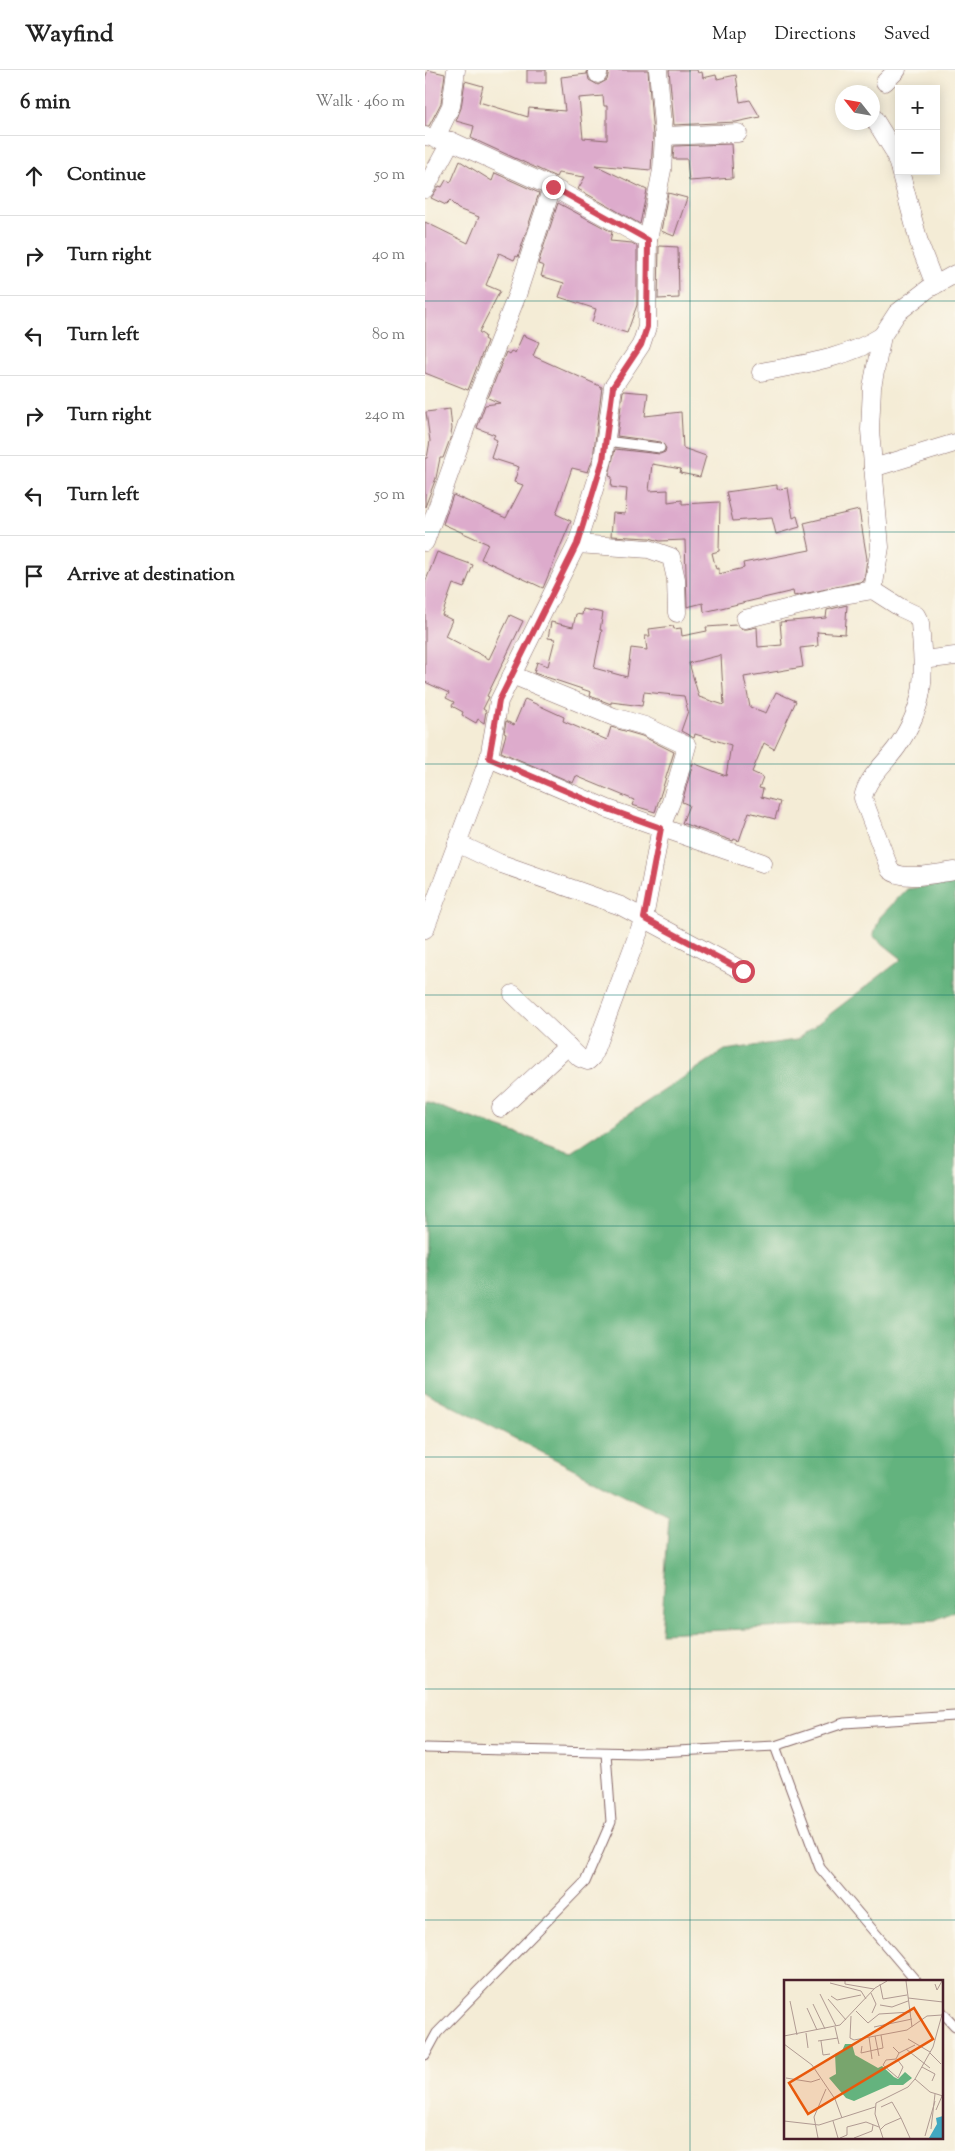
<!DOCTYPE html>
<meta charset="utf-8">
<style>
body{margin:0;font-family:"Sorts Mill Goudy",serif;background:#f6f6f6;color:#222}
.controls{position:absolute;right:15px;top:15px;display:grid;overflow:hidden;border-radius:0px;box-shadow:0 2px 12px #0003}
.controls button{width:45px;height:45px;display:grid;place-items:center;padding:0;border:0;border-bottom:1px solid #e0e0e0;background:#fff;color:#222;font:25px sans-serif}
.compass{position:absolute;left:410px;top:15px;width:45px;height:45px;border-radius:50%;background:#fff;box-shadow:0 2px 12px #0003;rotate:301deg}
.stop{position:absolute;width:15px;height:15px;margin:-11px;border:4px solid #d1495b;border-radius:50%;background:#fff}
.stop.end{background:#d1495b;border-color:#fff;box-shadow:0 1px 5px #0008}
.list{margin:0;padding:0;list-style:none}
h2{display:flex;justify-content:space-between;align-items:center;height:65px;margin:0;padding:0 20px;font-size:21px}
h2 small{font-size:16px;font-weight:400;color:#767676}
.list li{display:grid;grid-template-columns:32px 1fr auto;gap:15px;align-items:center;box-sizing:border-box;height:80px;padding:0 20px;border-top:1px solid #e0e0e0}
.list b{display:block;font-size:19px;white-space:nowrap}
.list em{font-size:16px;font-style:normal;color:#767676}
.icon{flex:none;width:28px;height:28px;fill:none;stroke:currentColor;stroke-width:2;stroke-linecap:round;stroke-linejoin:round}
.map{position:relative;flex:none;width:530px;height:2081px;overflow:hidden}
header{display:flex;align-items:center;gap:30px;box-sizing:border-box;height:70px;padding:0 25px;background:#fff;border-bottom:1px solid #e0e0e0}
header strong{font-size:24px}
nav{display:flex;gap:28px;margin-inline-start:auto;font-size:18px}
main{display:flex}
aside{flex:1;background:#fff}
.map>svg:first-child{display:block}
</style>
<header>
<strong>Wayfind</strong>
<nav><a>Map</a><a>Directions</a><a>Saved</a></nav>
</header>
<main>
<aside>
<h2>6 min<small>Walk · 460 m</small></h2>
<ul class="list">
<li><svg class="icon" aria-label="ahead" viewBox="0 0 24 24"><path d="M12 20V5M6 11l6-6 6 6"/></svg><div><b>Continue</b></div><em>50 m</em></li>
<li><svg class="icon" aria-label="right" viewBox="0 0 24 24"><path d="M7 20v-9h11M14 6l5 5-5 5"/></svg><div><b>Turn right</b></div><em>40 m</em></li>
<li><svg class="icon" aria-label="left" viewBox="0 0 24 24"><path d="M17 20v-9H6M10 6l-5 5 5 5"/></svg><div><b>Turn left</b></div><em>80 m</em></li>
<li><svg class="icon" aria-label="right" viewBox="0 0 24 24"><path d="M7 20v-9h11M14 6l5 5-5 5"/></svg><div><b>Turn right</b></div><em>240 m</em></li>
<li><svg class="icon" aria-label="left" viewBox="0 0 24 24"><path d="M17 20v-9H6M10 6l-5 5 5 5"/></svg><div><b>Turn left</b></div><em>50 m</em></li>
<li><svg class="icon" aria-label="arrive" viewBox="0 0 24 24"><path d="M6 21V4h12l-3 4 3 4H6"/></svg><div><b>Arrive at destination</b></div></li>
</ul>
</aside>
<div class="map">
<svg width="530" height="2081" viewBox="0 0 530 2081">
<rect width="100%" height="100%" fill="#fbf7ec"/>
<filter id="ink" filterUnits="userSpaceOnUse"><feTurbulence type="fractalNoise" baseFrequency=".02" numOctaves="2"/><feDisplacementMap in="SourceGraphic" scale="10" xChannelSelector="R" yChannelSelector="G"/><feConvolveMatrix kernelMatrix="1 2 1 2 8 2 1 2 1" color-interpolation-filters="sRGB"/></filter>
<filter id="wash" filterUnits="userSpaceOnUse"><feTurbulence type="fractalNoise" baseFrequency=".0096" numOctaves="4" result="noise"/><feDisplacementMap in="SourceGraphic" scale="20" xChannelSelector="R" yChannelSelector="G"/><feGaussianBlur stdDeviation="1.12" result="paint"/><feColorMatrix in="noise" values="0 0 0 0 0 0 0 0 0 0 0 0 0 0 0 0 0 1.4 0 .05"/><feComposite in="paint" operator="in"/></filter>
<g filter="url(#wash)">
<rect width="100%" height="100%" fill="#f4ecd6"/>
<polygon fill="#64b37e" stroke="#576954" points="530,813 530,1541 510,1550 236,1563 244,1448 0,1322 0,1032 146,1082 300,980 371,970 477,889 448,866 455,847 482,819"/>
<g id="blocks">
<g fill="#ddabcc" fill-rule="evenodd">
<polygon points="3,0 20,4 16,33 4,56 0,56 0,8"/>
<rect x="102" y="0" width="19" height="13"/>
<path d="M162,0L164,10L173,15L182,10L184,0H223L228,66L226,100L170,95L222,120L215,154L153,119L160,107L133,103L131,107L46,68L49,56L31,51L36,38L40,11L58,16L54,32L103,47L104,38L140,41L136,7L162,4ZM178,26L179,36H182V70L158,68L154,28Z"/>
<polygon points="244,0 272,0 273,3 277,2 278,8 291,5 292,9 311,5 315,32 325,30 335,47 311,52 249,55"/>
<polygon points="306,74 308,108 264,111 262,89 248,89 249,76"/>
<polygon points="35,91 67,111 70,103 114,123 93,187 91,186 89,190 74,183 61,215 75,221 54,262 60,266 59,269 62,271 43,320 0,303 0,152 43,173 54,147 33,139 25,131 21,135 6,128 14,116 17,117 21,110 26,112"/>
<polygon points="243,123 262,128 249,166 236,161"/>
<polygon points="133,133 187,162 185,171 207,173 212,176 212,235 202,263 167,252 171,239 134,227 139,213 116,206 119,196 113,194"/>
<polygon points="234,176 253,177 254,228 233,229"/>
<polygon points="98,265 114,272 108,286 177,317 168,388 163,402 147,398 131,444 146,451 118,518 56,489 63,474 18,454 28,425 81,448 98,415 89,412 94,397 66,388 72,370 68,368 70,365 52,358 60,335 75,333 63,328 81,282 84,284 86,281 90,283"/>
<polygon points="198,321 223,323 220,346 256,342 258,378 281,386 275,407 255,403 256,399 227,394 224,421 243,420 243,432 257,430 257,434 295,432 294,481 287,483 291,499 294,498 294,504 319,498 318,493 385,480 379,453 434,440 442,489 439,511 369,526 368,521 279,542 278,533 262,537 260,470 235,471 225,468 186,466 188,443 200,444 202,419 186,417 187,407 184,406 190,379 235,384 240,382 241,378 236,372 192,366"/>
<polygon points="25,339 27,359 25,369 18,388 15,388 11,408 0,437 0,388 2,388 5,371 1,342"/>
<polygon points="352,415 352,419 363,418 368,448 372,446 375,457 351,464 347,448 308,451 301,422"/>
<polygon points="12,482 48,495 39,518 28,514 17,545 27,550 20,566 64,589 85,545 98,551 62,626 64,627 58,639 61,641 59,653 53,649 51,653 37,645 38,642 27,636 29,632 21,628 24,623 0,612 0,513"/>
<path d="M422,535L420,564L392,562L393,576L375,578L378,597L319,607L325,637L341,643L351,622L371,631L349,679L339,673L327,702L338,707L334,718L338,719L336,727L355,732L350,749L324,742L314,771L309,769L308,771L257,753L264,735L257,732L268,693L301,706L306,675L270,664L269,668L256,661L263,641L259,626L219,622L217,636L186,632V634L165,626L166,622L109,603L112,592L123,596L130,569L123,568L126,552L148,557L151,544L157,545L158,539L178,543L175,560H177L169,598L202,607L206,578L222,580L220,566H225L224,559L248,556L249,559L256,558L257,566L282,561L281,557L311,555L317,559H322L332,557L333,577L357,575L355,552L401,548L402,540ZM296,585L297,604L299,635L274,627L264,593Z"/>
<polygon points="100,629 139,647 138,651 182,670 186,657 217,666 249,682 230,742 207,735 209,730 151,706 148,713 76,682 81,664 79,663 81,651 89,655"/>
</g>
</g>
</g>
<g filter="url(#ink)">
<use href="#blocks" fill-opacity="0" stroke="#866767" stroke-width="1"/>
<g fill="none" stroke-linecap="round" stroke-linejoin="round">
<defs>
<g id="service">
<polyline points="181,371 235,378"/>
<polyline points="350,1676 395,1798 491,1911"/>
<polyline points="0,1678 213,1683 350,1676 419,1653 530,1646"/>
<polyline points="516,1941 530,1956"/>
<polyline points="0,1985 12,1963 160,1812 186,1752 181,1683"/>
</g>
<g id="minor">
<polyline points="173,4 173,0"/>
<polyline points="460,12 472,0"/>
<polyline points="448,47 469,81 474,97"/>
<polyline points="0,66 26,71 127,117 223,170"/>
<polyline points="239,66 313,63"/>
<polyline points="10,69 26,36 31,0"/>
<polyline points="475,101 495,176 510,215"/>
<polyline points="0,119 26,71"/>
<path d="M336,302C378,294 420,289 457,266"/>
<polyline points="448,398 530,373"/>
<polyline points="0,472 49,334 92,225 127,117"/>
<polyline points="152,474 224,479 246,487 251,509 252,543"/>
<path d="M448,520L476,538L491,545L495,553C499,605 503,632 472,677C460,694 442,707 438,728L465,800C478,812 512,803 530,801"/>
<polyline points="320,549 413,526 448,520 455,477 445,360 447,317 457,266 472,243 503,219 530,204"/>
<polyline points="498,590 530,586"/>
<polyline points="87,605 189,647 220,656 262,676 246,732 236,757 219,848 167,987 163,991 155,988 88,924"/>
<polyline points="64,688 183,739 338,793"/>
<polyline points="32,773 74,793 196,836 318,901"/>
<polyline points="0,859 64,688 74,631 152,474 178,390 188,317 216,275 222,257 223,170 237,100 239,66 233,0"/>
<polyline points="76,1038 143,976"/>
</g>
</defs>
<use href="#service" stroke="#866767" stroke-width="11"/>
<use href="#minor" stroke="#866767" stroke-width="19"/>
<use href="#service" stroke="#fff" stroke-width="9"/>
<use href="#minor" stroke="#fff" stroke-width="18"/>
</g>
</g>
<g fill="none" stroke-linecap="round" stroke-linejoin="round" filter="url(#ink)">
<polyline stroke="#d1495b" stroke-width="6" points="128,117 223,170 222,257 216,275 188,317 178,390 152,474 74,631 64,688 183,739 236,758 219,848 318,901"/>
</g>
<path fill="none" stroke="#0f766e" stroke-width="1" stroke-opacity="0.55" d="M265,0V2081M0,231H530M0,462H530M0,694H530M0,925H530M0,1156H530M0,1387H530M0,1619H530M0,1850H530"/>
<g transform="translate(359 1910)">
<rect width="159" height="159" fill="#f4ecd6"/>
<path d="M61,64H68L71,75L94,88L98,86L110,97L114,99L121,92L128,98L119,105H106L70,121L62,118L45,98L52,94L51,74L58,71Z" fill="#64b37e"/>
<path d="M159,136V158H145L153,144L152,138Z" fill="#41a8c1"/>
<path fill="none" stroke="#b09a92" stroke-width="1" d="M61,1V4L90,9M122,1L128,47M46,3L77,11L82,19M96,4L99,19L123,15M151,4L153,10L158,1M87,13L92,24L88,33M36,14L52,46M47,16L53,20L77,15M124,18L159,22M44,19L62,40M6,21L13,55M29,24L41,49M96,25L108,27L124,21M23,28L33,50M72,31L84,43L95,34L127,32M67,36L66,58L70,60L123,50L143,36L158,35M51,47L55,64M90,47L128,39M22,53L24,68M0,56L56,45L91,8L103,1M91,56L95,76M85,57L88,79M124,59L146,72M34,61L54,58M37,61L39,75L46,74M0,64L28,85L51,119L58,138M78,66L77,73L99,68L97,55M109,67L115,73L131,65M122,69L146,88M146,73L157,84M113,79L119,87L114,98L99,85L102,80L112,79L115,73M138,87L151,94L148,101M2,98L27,102L36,99M131,99L146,112L159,116M97,127L108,122L117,138M152,130L158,116M0,141L35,145L91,127M49,141L54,158M147,149L151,114M96,150L101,145L117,138L126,158M141,156L151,121M34,158L30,137L42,109M56,158L63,155V147L82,142L95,147M70,158L88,151L89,145M99,158L91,134L92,123L124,107L131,99L149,67L159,31"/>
<path fill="#e8590c" fill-opacity="0.15" stroke="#e8590c" stroke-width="2.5" d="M130,28L149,59L24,134L5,103Z"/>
<rect width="159" height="159" fill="none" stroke="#4a1f2b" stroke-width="2.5"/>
</g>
</svg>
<div class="controls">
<button>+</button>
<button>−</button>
</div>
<svg class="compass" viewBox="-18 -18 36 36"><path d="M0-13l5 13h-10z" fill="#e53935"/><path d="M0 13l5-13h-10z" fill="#767676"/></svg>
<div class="stop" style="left:318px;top:901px"></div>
<div class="stop end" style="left:128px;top:117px"></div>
</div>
</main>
